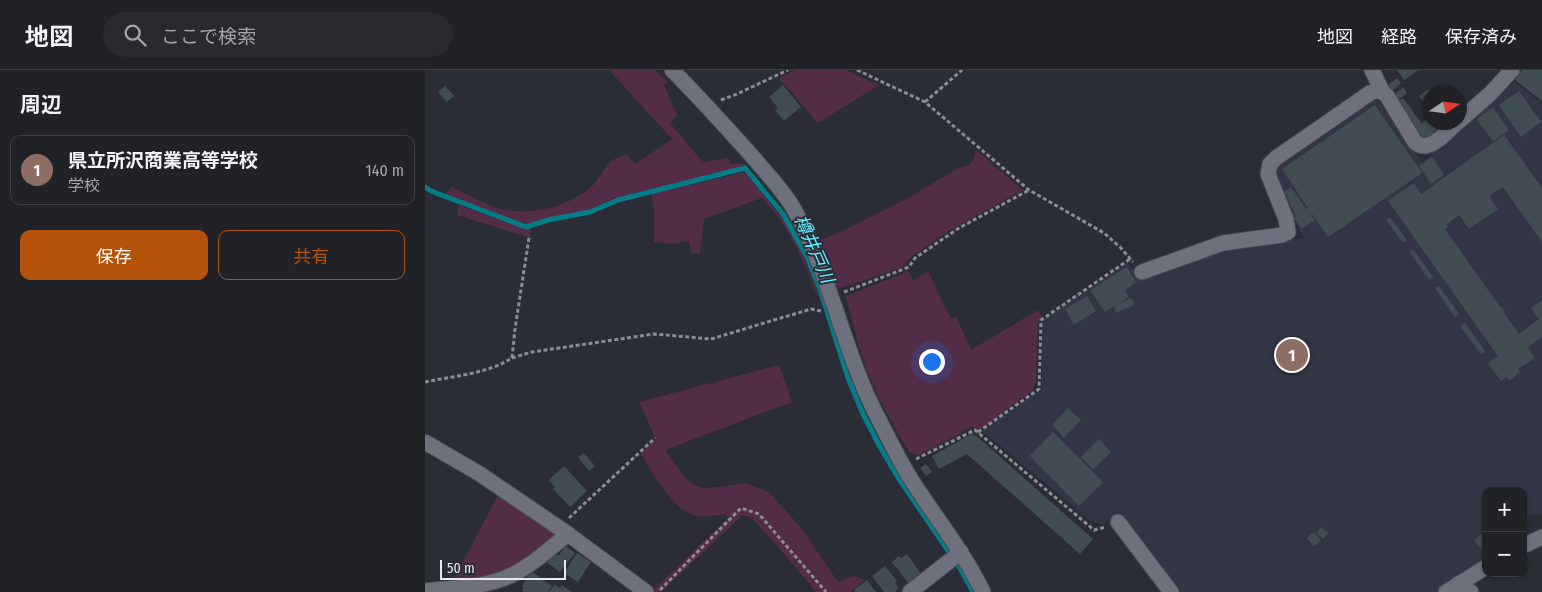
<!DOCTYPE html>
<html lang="ja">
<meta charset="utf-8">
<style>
body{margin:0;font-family:"Fira Sans Condensed","Noto Sans JP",sans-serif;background:#282a30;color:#f1f3f6}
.controls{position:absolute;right:15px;bottom:15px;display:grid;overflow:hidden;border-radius:10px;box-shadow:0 1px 4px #0004}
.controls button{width:45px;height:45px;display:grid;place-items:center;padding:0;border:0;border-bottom:1px solid #3d3f45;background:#202228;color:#f1f3f6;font:25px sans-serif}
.compass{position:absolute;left:997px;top:15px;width:45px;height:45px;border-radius:50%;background:#202228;box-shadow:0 1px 4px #0004;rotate:77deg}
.scale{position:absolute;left:15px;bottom:12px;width:126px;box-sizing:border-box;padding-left:5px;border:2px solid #e8eaf0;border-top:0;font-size:14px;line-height:18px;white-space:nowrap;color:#e8eaf0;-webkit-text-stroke:4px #2a2d36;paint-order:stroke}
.you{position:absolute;left:506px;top:291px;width:18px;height:18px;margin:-12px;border:4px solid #fff;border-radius:50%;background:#1a73e8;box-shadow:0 0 0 8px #1a73e833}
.badge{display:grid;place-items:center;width:32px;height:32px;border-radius:50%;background:#b45309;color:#fff;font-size:16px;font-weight:700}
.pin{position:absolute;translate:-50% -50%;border:2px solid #fff;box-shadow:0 1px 5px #0006}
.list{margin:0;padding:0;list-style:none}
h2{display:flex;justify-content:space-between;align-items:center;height:65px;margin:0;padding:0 20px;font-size:21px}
h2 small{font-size:16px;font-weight:400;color:#a2a4a8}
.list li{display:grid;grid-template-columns:32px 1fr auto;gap:15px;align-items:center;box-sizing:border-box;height:70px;margin:0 10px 10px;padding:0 10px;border:1px solid #3d3f45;border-radius:10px}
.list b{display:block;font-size:19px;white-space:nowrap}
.list p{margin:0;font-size:16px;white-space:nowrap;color:#a2a4a8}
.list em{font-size:16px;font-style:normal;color:#a2a4a8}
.actions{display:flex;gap:10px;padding:15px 20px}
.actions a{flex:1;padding:11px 0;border:1px solid #b45309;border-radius:10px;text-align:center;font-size:18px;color:#b45309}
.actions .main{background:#b45309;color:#fff}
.icon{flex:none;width:28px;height:28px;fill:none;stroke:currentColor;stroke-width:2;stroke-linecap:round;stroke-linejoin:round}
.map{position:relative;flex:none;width:1117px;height:522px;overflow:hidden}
header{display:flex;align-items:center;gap:30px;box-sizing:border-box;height:70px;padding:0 25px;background:#202228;border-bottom:1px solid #3d3f45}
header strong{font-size:24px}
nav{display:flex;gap:28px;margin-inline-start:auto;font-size:18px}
.search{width:350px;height:45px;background:#282a30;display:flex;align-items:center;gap:12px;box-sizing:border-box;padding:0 18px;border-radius:28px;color:#a2a4a8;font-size:19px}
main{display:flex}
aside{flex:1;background:#202228}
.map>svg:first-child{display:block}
</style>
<header>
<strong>地図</strong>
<div class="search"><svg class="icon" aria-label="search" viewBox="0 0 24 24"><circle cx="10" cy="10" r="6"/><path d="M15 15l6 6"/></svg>ここで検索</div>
<nav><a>地図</a><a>経路</a><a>保存済み</a></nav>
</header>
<main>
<aside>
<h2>周辺<small></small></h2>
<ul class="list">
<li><span class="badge" style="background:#8d6e63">1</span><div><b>県立所沢商業高等学校</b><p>学校</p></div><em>140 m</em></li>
</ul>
<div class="actions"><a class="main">保存</a><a>共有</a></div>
</aside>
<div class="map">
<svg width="1117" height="522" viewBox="0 0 1117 522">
<rect width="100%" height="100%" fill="#2a2d36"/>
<polygon fill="#323644" points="1089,12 1117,33 1117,444 1105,445 1098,459 1098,421 1061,421 1061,488 1011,522 753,522 693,442 677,455 666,451 557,361 617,318 617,251 703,192 716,210 748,197 797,180 878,168 850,106 852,98 948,31 954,31 997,92"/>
<g fill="#532c46">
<path d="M184,0H229L243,12L239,15L252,45L245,53L275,89L279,92L303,88L306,94H320L322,96L190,128L163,140L122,148L101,156L20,124L27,117C42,124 57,133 73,138C104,147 141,138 166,117C175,109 180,94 191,88C194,87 199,86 202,85L209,93H212L247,69Z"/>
<polygon points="370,0 421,0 454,15 393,53 354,8"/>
<polygon points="551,80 598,120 527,159 486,187 479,196 453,206 422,216 412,218 390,172 418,161 480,130 533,98 544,95 548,90"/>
<polygon points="320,102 360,152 373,175 397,231 395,231 371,176 355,149 337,128 279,149 275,183 267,184 264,171 247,174 229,172 229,141 226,124"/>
<polygon points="34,135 101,159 106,158 105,167 102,167 32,145"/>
<path d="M484,201L488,211L503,201L526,249L531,247L546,280L613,240L617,247L613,252L611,312L608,320L554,360L547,357L543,358L533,365L494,385L484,382C468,354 448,321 438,289C431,269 426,247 421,226Z"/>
<path d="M354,295L367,332L240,380L260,408L269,415L279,418L294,417L320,413L344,422L377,459L413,512L428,506L440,510L425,522H391L348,471L326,448L318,445L236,522H230L227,519L230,518L303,448L300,444C288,445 276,449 265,444C248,438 226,400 216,384L227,372L232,371L214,332Z"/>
<polygon points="74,423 130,463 129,469 80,504 26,514"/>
</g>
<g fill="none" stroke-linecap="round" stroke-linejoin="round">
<polyline stroke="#057d88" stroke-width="5" points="0,117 6,121 101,157 123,150 165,142 193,130 320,98 358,144 382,187 395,219 423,308 438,344 455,377 474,409 535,498 548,522"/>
</g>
<g fill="#424c53">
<polygon points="972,0 993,0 979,10"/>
<polygon points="1097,0 1117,0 1117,31 1090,10"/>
<polygon points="972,8 976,13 967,21 962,16"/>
<polygon points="358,15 376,37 359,51 350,40 353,38 344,27"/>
<polygon points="20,16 29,26 22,32 13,22"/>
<polygon points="978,17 982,23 973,30 969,25"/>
<polygon points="1003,19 1006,22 1004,22 1004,34 1002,36 994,26"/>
<polygon points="1094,21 1116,52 1096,67 1074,35"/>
<polygon points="978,28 997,54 1004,47 1004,52 1020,52 1002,68 997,69 972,32"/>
<polygon points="950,35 997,103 903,167 887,144 886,145 890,150 876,159 869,148 871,147 868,143 869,142 864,133 865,132 862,128 863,127 859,122 866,117 881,139 883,138 857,99"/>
<polygon points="1068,37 1084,60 1069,71 1067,70 1052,50 1054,49 1053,48"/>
<polygon points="1079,65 1117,118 1117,172 1078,117 1064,126 1073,139 1044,159 1034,145 1021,155 1023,157 1020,159 1075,237 1076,236 1080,242 1079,243 1094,264 1114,249 1106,238 1117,230 1117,267 1103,277 1110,288 1093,299 1095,302 1085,310 1082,307 1076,311 1063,293 1073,286 963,131 989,113 996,124"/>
<polygon points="1007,87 1019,105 1006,114 994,96"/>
<polygon points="965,147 982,170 978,173 961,150"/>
<polygon points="988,179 1008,207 1004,210 984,181"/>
<polygon points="702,197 711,212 700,220 704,227 695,233 707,228 709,235 691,243 689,236 680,242 665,220"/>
<polygon points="1014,216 1034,244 1030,247 1010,218"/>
<polygon points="662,226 671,241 649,255 640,239"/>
<polygon points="1040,253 1060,281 1056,284 1035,256"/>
<polygon points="643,338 656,350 639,368 627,355"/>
<polygon points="628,362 678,412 654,436 605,386"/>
<polygon points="548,363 668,469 655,484 542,384 514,399 507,386"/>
<polygon points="674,369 686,382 668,399 656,387"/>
<polygon points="159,383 170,396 164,401 153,387"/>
<polygon points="501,394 507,402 501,406 495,398"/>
<polygon points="139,396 162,421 145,437 128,419 130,417 124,410"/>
<polygon points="896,457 903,463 898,469 891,463"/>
<polygon points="1061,460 1061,475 1057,479 1049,471"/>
<polygon points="889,462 896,471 889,476 882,468"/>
<polygon points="141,476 150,483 135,502 121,492 128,482 133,486"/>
<polygon points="152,483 166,492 153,512 139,503"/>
<polygon points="482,484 496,504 484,514 467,492 474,486 476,488"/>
<polygon points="460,496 472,511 470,513 473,517 472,518 473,519 470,522 459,522 447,506"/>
<polygon points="106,501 127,516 123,522 99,522 97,520 99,517 97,516"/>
<polygon points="442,510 451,522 430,522 429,520"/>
<polygon points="130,514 135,518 137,515 147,522 124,522"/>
</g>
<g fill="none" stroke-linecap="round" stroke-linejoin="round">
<defs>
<g id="minor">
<path d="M247,0C275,28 301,57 327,86C342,104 360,122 371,143C406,207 418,279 451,344C463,367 474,391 489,414C513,451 538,481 558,522"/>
<polyline points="947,0 957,21"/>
<polyline points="1034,51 1065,24 1087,0"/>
<path d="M717,202L798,173L857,165L863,162L861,149L843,104L845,94L851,88L945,23C952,20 956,20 962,26L990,72C1004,85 1022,61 1033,52"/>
<polyline points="0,372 55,404 143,464 221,522"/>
<polyline points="693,452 746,522"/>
<polyline points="1098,476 1117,467"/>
<polyline points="1033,514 1046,522"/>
<path d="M0,521C25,518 53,518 77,509C101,501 123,480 143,464"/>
<polyline points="485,522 536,482"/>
<polyline points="1021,522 1061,497"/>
</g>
</defs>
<use href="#minor" stroke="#464850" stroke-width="17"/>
<g stroke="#8a8c94" stroke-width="3" stroke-dasharray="4 2.5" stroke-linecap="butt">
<polyline points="432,0 500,32 604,120 679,163 696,178 708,192"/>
<polyline points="296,30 312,24 363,0"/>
<polyline points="500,32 537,0"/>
<polyline points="419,222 484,197 490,188 534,158 604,120"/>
<polyline points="87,288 107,282 229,264 286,269 386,239 396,241"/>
<path d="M0,312C28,306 62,304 87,288L90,259L104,168"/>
<polyline points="553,362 614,319 616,250 705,189"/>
<polyline points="491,389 550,360 669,460 681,457"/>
<polyline points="144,448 230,368"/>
<polyline points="235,520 316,438 334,444 401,522"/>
</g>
<use href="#minor" stroke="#6e717c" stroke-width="15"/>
</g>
<g text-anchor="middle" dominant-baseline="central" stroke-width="4" stroke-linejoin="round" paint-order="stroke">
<g font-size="18" font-style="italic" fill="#63eefe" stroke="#2a2d36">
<text transform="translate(389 179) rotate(66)">樽井戸川</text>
</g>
</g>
</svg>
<div class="controls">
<button>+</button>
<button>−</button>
</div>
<svg class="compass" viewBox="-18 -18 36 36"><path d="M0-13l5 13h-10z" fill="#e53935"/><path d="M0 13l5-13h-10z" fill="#a2a4a8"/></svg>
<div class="scale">50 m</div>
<div class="you"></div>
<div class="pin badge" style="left:867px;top:285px;background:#8d6e63">1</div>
</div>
</main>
